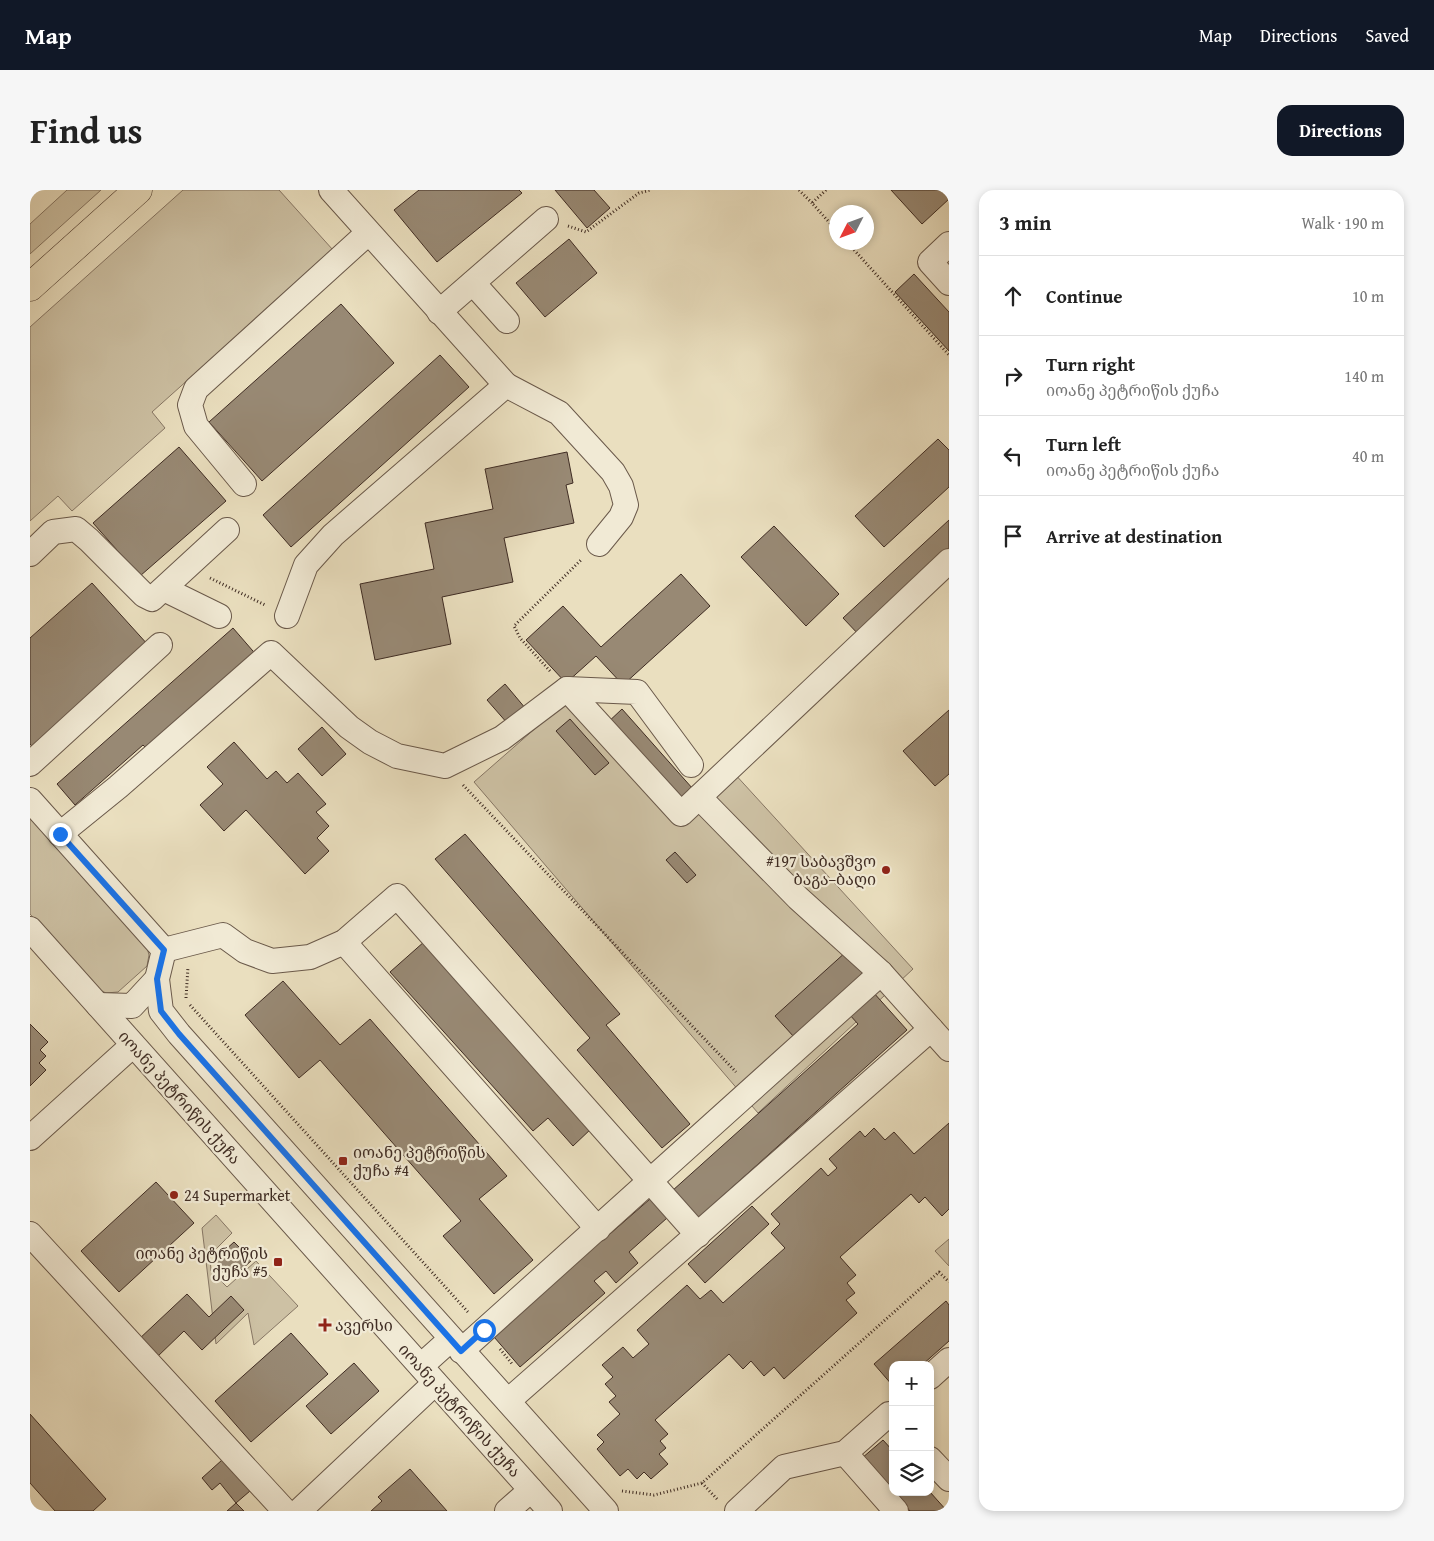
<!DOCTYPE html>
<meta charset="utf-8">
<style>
body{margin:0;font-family:"Gentium Book Plus","Noto Serif Georgian",serif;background:#f6f6f6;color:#222}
.controls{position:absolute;right:15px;bottom:15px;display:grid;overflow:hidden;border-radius:10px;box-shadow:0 2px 8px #0003}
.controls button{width:45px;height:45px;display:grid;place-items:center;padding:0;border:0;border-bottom:1px solid #e0e0e0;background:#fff;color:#222;font:25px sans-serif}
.compass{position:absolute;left:799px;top:15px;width:45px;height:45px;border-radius:50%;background:#fff;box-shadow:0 2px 8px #0003;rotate:228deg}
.stop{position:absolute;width:15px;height:15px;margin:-11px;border:4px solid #1a73e8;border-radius:50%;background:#fff}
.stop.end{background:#1a73e8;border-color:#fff;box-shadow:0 1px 5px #0008}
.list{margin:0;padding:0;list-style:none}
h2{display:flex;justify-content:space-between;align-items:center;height:65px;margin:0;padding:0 20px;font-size:21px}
h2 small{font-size:16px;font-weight:400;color:#767676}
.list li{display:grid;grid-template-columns:32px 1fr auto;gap:15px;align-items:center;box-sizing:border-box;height:80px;padding:0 20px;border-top:1px solid #e0e0e0}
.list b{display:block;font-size:19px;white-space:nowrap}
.list p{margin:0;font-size:16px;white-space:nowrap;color:#767676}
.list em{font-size:16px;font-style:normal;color:#767676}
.icon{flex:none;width:28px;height:28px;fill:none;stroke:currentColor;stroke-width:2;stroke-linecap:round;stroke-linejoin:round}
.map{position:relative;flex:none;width:919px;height:1321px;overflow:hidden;border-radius:15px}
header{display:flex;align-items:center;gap:30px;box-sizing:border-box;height:70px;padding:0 25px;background:#111827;color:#fff}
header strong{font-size:24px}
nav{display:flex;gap:28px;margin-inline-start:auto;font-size:18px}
.intro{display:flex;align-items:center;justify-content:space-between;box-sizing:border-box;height:120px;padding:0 30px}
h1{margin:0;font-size:35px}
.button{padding:12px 22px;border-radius:15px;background:#111827;color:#fff;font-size:18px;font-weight:700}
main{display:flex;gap:30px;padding:0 30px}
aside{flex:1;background:#fff;border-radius:15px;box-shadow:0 2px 8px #0003}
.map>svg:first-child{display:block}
</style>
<header>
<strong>Map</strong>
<nav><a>Map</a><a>Directions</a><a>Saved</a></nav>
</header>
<div class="intro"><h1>Find us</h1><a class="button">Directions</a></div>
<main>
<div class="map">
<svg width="919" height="1321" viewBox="0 0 919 1321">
<rect width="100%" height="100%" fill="#eadfbf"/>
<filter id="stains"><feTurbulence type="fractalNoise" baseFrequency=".004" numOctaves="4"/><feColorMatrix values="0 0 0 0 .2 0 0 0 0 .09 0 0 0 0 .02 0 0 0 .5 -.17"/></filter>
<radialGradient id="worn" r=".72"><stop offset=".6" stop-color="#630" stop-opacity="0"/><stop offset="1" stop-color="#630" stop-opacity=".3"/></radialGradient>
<g fill="#cdc1a4" stroke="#867664">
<polygon points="37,0 71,0 0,64 0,34"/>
<polygon points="153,0 249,0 303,60 122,222 135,238 42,321 28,306 0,331 0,137"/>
<polygon points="540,508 649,632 703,582 883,779 728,923 444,592"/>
<polygon points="0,623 116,754 119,765 117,776 88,802 76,803 68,799 0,724"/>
<polygon points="186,1025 202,1043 180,1065 181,1081 197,1097 226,1071 268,1116 224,1155 218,1123 186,1154 172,1038"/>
<polygon points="919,1049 919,1076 905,1061"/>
</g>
<g fill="#988974" stroke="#3f2c23">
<polygon points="389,0 489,0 492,3 407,72 364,20"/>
<polygon points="525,0 564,0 580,18 557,38"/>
<polygon points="861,0 919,0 919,9 892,34"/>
<polygon points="539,49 567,83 515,127 486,93"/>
<polygon points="884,84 919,122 919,161 865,102"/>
<polygon points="311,114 364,173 232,291 179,232"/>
<polygon points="410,165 439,197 261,357 233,325"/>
<polygon points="908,249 919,260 919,297 854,357 825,326"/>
<polygon points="149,257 196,311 110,386 63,333"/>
<polygon points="537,262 543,293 536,295 544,333 474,348 483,392 412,407 421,454 345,470 330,394 404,379 395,333 463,319 455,279"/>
<polygon points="919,330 919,364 830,446 813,428"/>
<polygon points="744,336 809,404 776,436 711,367"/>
<polygon points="651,384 680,416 593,495 566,466 536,493 496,450 533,416 571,457"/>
<polygon points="62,393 119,456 4,559 0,554 0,448"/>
<polygon points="203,438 229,468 121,563 113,555 45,615 27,594"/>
<polygon points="475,494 496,519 478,534 457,510"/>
<polygon points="592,519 663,599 646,615 575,535"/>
<polygon points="919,520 919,584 905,596 873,561"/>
<polygon points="540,529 579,573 565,585 526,541"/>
<polygon points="292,537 316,564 292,586 268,559"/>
<polygon points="204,552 237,589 246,581 257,593 268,583 296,614 286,622 299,636 287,648 299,661 275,684 216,620 194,641 170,615 193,594 177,577"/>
<polygon points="435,644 590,824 576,835 660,934 632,958 547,860 560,848 405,669"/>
<polygon points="645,662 666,685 657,693 636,670"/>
<polygon points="395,751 563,937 543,956 518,928 503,941 360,782"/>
<polygon points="817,761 836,782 764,847 745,826"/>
<polygon points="253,791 310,855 340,829 477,986 449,1009 503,1070 464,1104 413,1046 431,1031 290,870 269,888 215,825"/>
<polygon points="843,802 877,840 667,1029 642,1001 828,834 819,824"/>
<polygon points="0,834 18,852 10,860 16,866 9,873 16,880 0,896"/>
<polygon points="919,933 919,1019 912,1026 895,1007 889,1013 881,1004 810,1067 826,1085 817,1093 825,1103 816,1110 827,1123 754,1189 744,1177 734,1186 721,1171 713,1179 699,1164 625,1230 638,1244 630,1251 636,1258 629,1264 638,1274 621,1289 614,1282 607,1289 598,1279 590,1286 567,1259 574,1252 567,1245 590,1224 579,1212 586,1206 575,1194 583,1187 572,1175 593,1157 603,1168 619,1154 607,1140 657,1095 670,1109 681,1100 693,1113 755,1058 741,1043 750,1034 741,1024 791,978 798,986 807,978 799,969 830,941 835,947 844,938 855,950 864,942 884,964"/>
<polygon points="126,992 164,1033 89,1102 51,1061"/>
<polygon points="620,1009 637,1028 599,1062 608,1073 586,1093 576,1081 564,1091 575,1103 490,1177 458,1140 568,1044 573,1050"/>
<polygon points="722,1016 739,1034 675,1093 658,1074"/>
<polygon points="204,1052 210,1058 212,1056 222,1070 200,1090 183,1071"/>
<polygon points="157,1104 179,1127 201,1106 214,1120 172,1160 154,1141 126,1168 108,1150"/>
<polygon points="916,1111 919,1115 919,1151 892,1175 863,1175 863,1196 844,1174"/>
<polygon points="261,1143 298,1184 221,1252 185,1211"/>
<polygon points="324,1173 349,1201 301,1244 276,1216"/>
<polygon points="0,1224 76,1309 63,1321 25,1321 0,1293"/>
<polygon points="853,1250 863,1261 863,1302 900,1302 917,1321 880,1321 832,1268"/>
<polygon points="192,1270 220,1301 206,1313 190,1293 182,1300 172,1288"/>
<polygon points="380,1279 417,1321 341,1321 352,1311 348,1307"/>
<polygon points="206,1313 214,1321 197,1321"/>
</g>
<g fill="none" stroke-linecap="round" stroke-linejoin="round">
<defs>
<g id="minor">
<polyline points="301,0 476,195"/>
<polyline points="919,54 900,72 919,93"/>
<polyline points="443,93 477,131"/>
<polyline points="409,122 516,29"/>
<polyline points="214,294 166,236 160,215 166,199 338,43"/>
<polyline points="0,364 23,342 46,339 59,350 114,405 122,409 197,340"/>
<polyline points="134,399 189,426"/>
<polyline points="257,426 276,375 303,345 476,195 529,223 583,282 591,296 596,315 591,327 569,354"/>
<polyline points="537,499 651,624 919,371"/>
<polyline points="0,574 130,455"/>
<polyline points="669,607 768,708 851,783 919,859"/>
<polyline points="0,610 134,760 127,789 131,821 149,844 576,1321"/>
<polyline points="30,644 88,597 241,463 319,537 340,552 367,566 415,576 472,548 537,499 607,502 661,575"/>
<polyline points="0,739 520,1321"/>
<polyline points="314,752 568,1039"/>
<polyline points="134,760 193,745 215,761 242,771 280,767 314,752 367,706 668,1045"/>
<polyline points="68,815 102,816 127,789"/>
<polyline points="0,948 103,855"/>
<polyline points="0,1044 255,1321"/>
<polyline points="431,1161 851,783"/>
<polyline points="391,1176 421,1149"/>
<polyline points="900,1187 919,1170"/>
<polyline points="478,1211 901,839"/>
<polyline points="815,1263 866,1321"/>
<polyline points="900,1269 919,1289"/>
<polyline points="269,1321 405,1193"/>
<polyline points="477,1321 501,1300"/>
<polyline points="707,1321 754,1277 815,1263 859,1224 863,1228"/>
</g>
<polyline id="major" points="0,97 108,0"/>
</defs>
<use href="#minor" stroke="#6a594a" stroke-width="26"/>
<use href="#major" stroke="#3f2c23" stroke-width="29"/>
<g stroke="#3f2c23" stroke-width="3" stroke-dasharray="1 2.5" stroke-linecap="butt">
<polyline points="769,0 782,13"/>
<polyline points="796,0 782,13 806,40"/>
<polyline points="538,36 556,42 609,3 621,0"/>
<polyline points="817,52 919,165"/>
<polyline points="180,388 235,415"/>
<polyline points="520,481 490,448 484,436 552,369"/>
<polyline points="433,595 706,882"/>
<polyline points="156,808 158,777"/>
<polyline points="160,815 438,1122"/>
<polyline points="470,1159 483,1175"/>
<polyline points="672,1293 687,1309"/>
<polyline points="592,1301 624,1305 672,1293 909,1082 919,1092"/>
</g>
<use href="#minor" stroke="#f1ead5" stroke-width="24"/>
<use href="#major" stroke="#eadfbf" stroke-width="28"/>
</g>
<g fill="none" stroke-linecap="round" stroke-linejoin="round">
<polyline stroke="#1a73e8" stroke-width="6" points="30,644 134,760 127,789 131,821 149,844 431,1161 454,1140"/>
</g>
<g fill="#8f2418" stroke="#f1ead5" stroke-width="2">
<circle cx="856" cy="680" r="5"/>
<rect x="308" y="966" width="10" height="10" rx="2.5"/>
<circle cx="144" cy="1005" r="5"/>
<rect x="243" y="1067" width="10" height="10" rx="2.5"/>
<path d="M292.5 1127.5h5v5h5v5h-5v5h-5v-5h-5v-5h5z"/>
</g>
<g text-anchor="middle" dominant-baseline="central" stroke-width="4.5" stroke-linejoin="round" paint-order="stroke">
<g font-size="16" fill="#3f2c23" stroke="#f1ead5" text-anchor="start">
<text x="846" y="671" text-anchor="end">#197 საბავშვო<tspan x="846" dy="18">ბაგა–ბაღი</tspan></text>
<text x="323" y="962">იოანე პეტრიწის<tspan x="323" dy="18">ქუჩა #4</tspan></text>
<text x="154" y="1005">24 Supermarket</text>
<text x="238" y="1063" text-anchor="end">იოანე პეტრიწის<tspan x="238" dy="18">ქუჩა #5</tspan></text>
<text x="305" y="1135">ავერსი</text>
</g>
<g font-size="16" fill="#3f2c23" stroke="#f1ead5">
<text transform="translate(150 907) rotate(48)">იოანე პეტრიწის ქუჩა</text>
<text transform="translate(430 1220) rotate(48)">იოანე პეტრიწის ქუჩა</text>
</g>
</g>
<rect width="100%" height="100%" filter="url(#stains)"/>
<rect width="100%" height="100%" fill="url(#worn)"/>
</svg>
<div class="controls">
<button>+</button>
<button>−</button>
<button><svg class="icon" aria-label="layers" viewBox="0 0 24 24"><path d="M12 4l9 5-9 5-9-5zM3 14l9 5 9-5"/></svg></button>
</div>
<svg class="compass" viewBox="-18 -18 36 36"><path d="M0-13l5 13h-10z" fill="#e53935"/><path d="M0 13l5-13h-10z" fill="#767676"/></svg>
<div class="stop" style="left:454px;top:1140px"></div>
<div class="stop end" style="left:30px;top:644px"></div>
</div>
<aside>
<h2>3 min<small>Walk · 190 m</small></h2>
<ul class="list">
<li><svg class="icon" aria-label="ahead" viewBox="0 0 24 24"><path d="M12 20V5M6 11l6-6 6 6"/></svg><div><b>Continue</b></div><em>10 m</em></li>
<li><svg class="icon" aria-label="right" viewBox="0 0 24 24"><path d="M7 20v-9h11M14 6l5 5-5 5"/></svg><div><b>Turn right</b><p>იოანე პეტრიწის ქუჩა</p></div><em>140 m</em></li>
<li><svg class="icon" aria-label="left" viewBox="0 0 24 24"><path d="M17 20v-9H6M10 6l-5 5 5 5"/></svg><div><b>Turn left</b><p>იოანე პეტრიწის ქუჩა</p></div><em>40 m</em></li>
<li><svg class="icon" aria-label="arrive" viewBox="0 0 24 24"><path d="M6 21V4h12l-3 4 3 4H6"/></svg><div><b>Arrive at destination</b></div></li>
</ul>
</aside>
</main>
